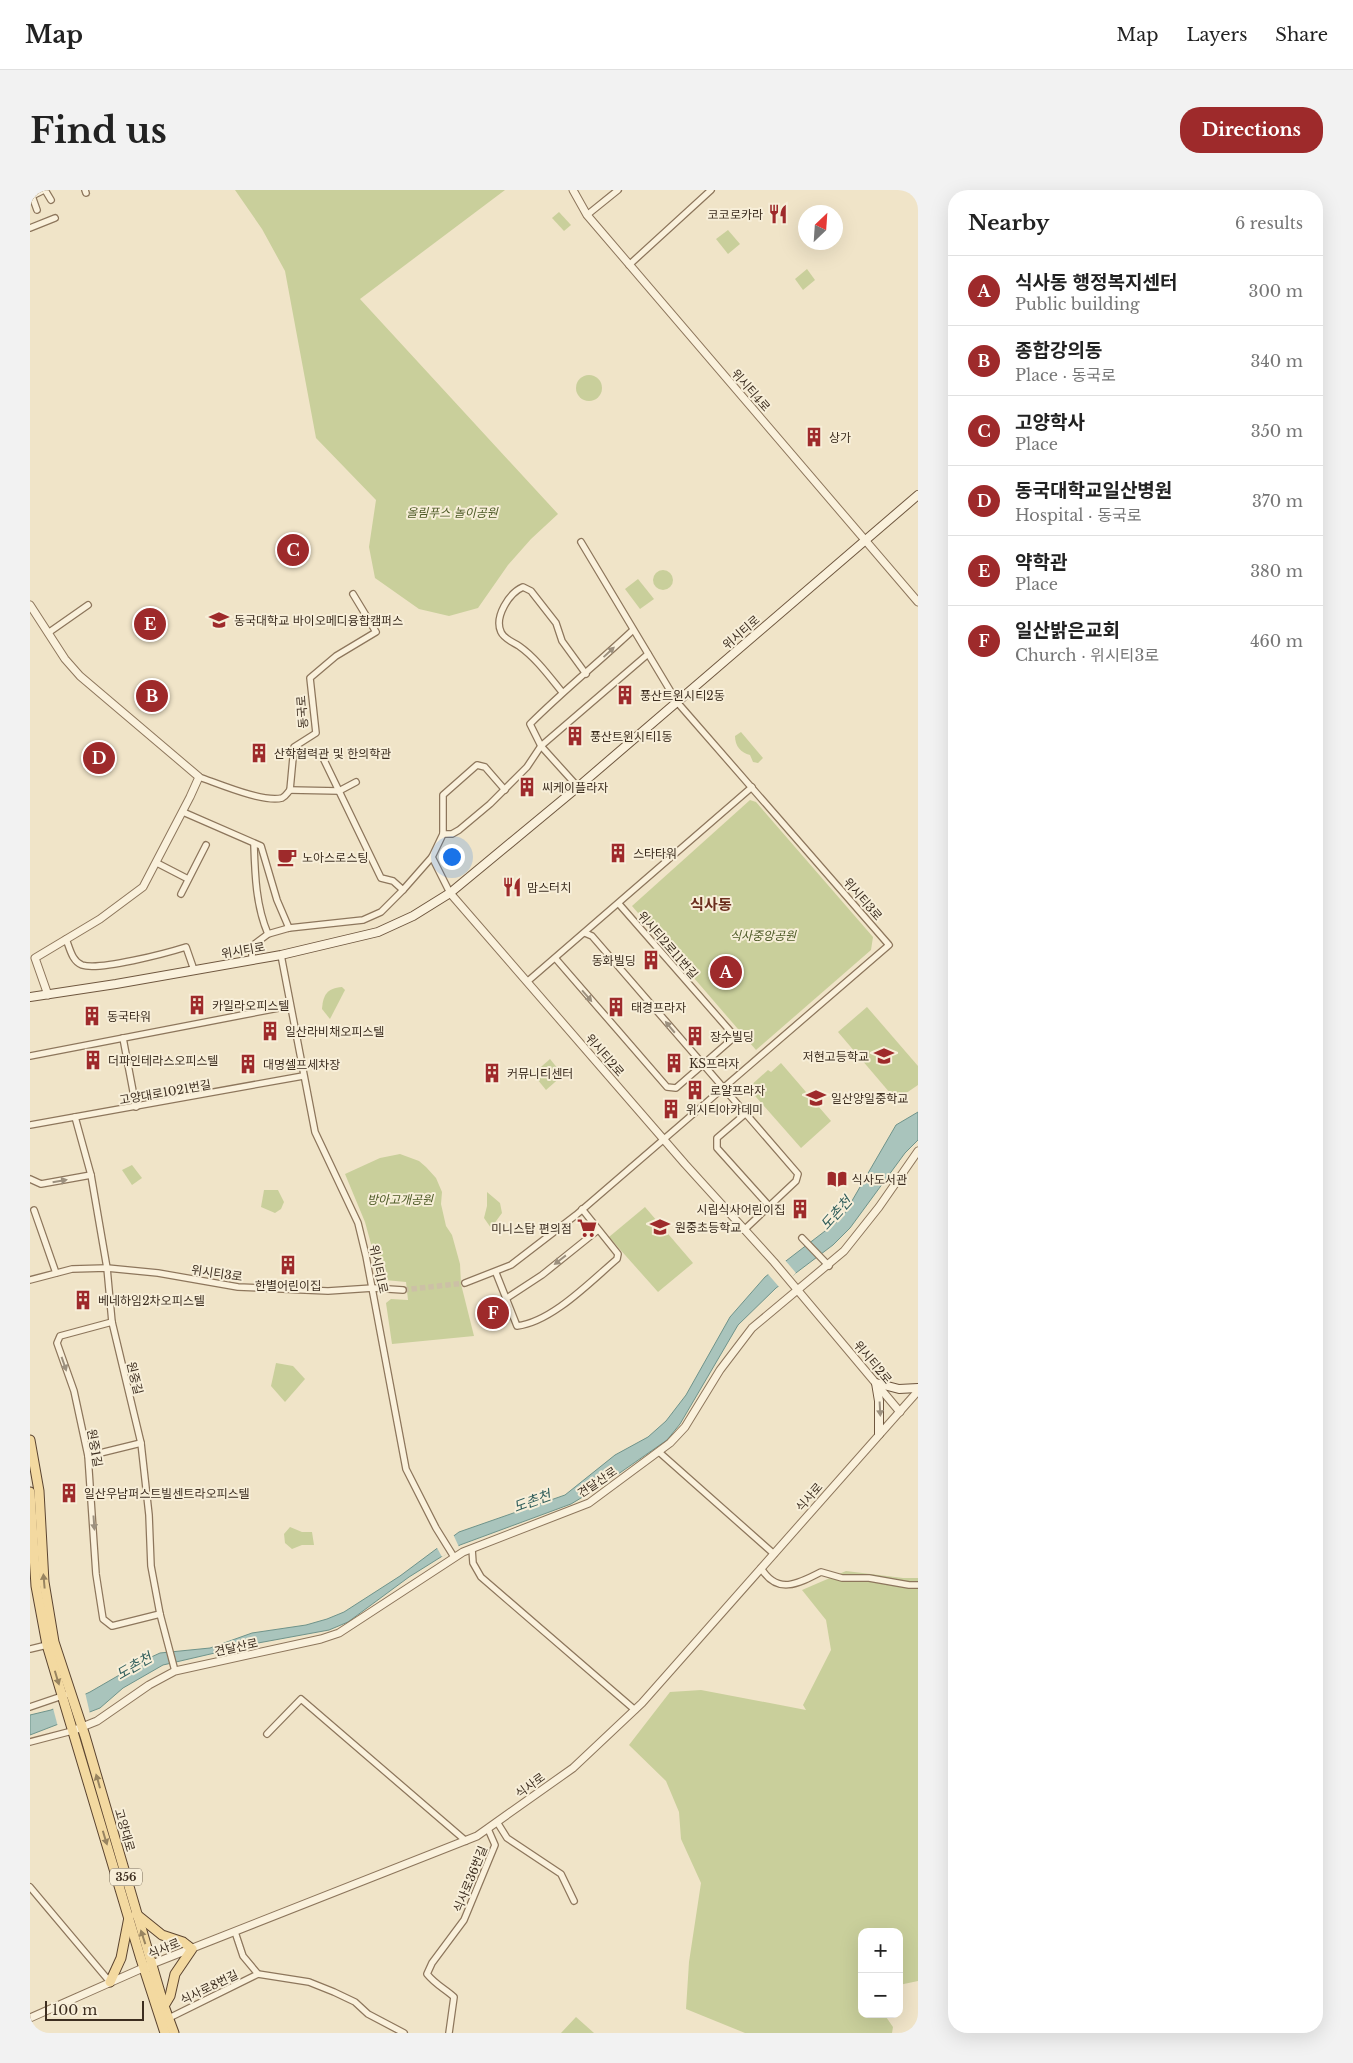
<!DOCTYPE html>
<meta charset="utf-8">
<style>
body{margin:0;font-family:"Libre Baskerville","Noto Sans KR",serif;background:#f2f2f2;color:#222}
.controls{position:absolute;right:15px;bottom:15px;display:grid;overflow:hidden;border-radius:10px;box-shadow:0 5px 20px #0002}
.controls button{width:45px;height:45px;display:grid;place-items:center;padding:0;border:0;border-bottom:1px solid #e0e0e0;background:#fff;color:#222;font:25px sans-serif}
.compass{position:absolute;left:768px;top:15px;width:45px;height:45px;border-radius:50%;background:#fff;box-shadow:0 5px 20px #0002;rotate:25deg}
.scale{position:absolute;left:15px;bottom:12px;width:99px;box-sizing:border-box;padding-left:5px;border:2px solid #3d2e20;border-top:0;font-size:14px;line-height:18px;white-space:nowrap;color:#3d2e20;-webkit-text-stroke:4px #f7eed8;paint-order:stroke}
.you{position:absolute;left:421px;top:666px;width:18px;height:18px;margin:-12px;border:4px solid #fff;border-radius:50%;background:#1a73e8;box-shadow:0 0 0 8px #1a73e833}
.badge{display:grid;place-items:center;width:32px;height:32px;border-radius:50%;background:#9e2a2b;color:#fff;font-size:16px;font-weight:700}
.pin{position:absolute;translate:-50% -50%;border:2px solid #fff;box-shadow:0 1px 5px #0006}
.list{margin:0;padding:0;list-style:none}
h2{display:flex;justify-content:space-between;align-items:center;height:65px;margin:0;padding:0 20px;font-size:21px}
h2 small{font-size:16px;font-weight:400;color:#767676}
.list li{display:grid;grid-template-columns:32px 1fr auto;gap:15px;align-items:center;box-sizing:border-box;height:70px;padding:0 20px;border-top:1px solid #e0e0e0}
.list b{display:block;font-size:19px;white-space:nowrap}
.list p{margin:0;font-size:16px;white-space:nowrap;color:#767676}
.list em{font-size:16px;font-style:normal;color:#767676}
.map{position:relative;flex:none;width:888px;height:1843px;overflow:hidden;border-radius:20px}
header{display:flex;align-items:center;gap:30px;box-sizing:border-box;height:70px;padding:0 25px;background:#fff;border-bottom:1px solid #e0e0e0}
header strong{font-size:24px}
nav{display:flex;gap:28px;margin-inline-start:auto;font-size:18px}
.intro{display:flex;align-items:center;justify-content:space-between;box-sizing:border-box;height:120px;padding:0 30px}
h1{margin:0;font-size:35px}
.button{padding:12px 22px;border-radius:20px;background:#9e2a2b;color:#fff;font-size:18px;font-weight:700}
main{display:flex;gap:30px;padding:0 30px}
aside{flex:1;background:#fff;border-radius:20px;box-shadow:0 5px 20px #0002}
.map>svg:first-child{display:block}
</style>
<header>
<strong>Map</strong>
<nav><a>Map</a><a>Layers</a><a>Share</a></nav>
</header>
<div class="intro"><h1>Find us</h1><a class="button">Directions</a></div>
<main>
<div class="map">
<svg width="888" height="1843" viewBox="0 0 888 1843">
<rect width="100%" height="100%" fill="#f0e4c8"/>
<g fill="#c9cf9b">
<polygon points="205,0 475,0 330,109 528,324 501,349 478,375 448,418 419,426 389,419 345,388 339,357 346,310 286,248 255,81 232,39"/>
<polygon points="529,22 541,35 534,41 522,28"/>
<polygon points="698,40 710,54 698,64 686,49"/>
<polygon points="777,79 785,90 773,100 765,89"/>
<circle cx="559" cy="198" r="13"/>
<circle cx="633" cy="390" r="10"/>
<polygon points="608,389 624,409 610,419 595,399"/>
<path d="M711,542L733,568L728,573L723,572L720,565C711,563 705,556 705,546Z"/>
<polygon points="720,610 726,612 843,747 841,760 726,860 602,716"/>
<path d="M312,797L315,800L300,829L292,819C293,805 297,798 312,797Z"/>
<polygon points="837,817 888,876 888,895 866,910 808,842"/>
<polygon points="520,869 533,885 516,900 503,884"/>
<polygon points="751,873 801,931 771,958 718,898 738,880 741,882"/>
<polygon points="370,964 389,971 396,977 406,988 412,1002 411,1014 416,1036 422,1045 430,1074 431,1094 444,1146 362,1154 356,1113 361,1109 378,1110 376,1092 355,1090 350,1087 335,1032 315,984 350,968"/>
<polygon points="102,975 112,988 102,995 92,980"/>
<polygon points="234,1000 248,1000 254,1012 251,1019 245,1023 231,1017"/>
<polygon points="457,1002 470,1013 472,1023 461,1038 454,1028 457,1016"/>
<polygon points="615,1017 663,1073 628,1102 579,1047"/>
<polygon points="246,1173 263,1176 275,1189 255,1212 241,1196"/>
<polygon points="260,1337 272,1342 282,1342 284,1355 272,1355 262,1359 255,1353 254,1344"/>
<polygon points="816,1381 873,1388 888,1388 888,1791 869,1795 869,1742 832,1742 832,1824 854,1824 863,1837 862,1843 715,1843 656,1819 659,1772 671,1693 651,1649 649,1622 636,1591 599,1555 640,1502 671,1500 776,1520 773,1515 801,1460 796,1430 772,1400"/>
<polygon points="546,1827 564,1843 531,1843"/>
</g>
<polygon fill="#a9c4bc" stroke="#6f938a" points="888,922 888,950 875,963 820,1038 803,1055 746,1098 708,1135 650,1234 637,1250 571,1296 541,1314 430,1355 379,1387 318,1432 299,1440 228,1453 133,1475 93,1498 70,1518 0,1545 0,1525 21,1520 60,1502 117,1469 130,1463 180,1458 222,1443 276,1435 297,1429 314,1422 370,1386 429,1342 535,1305 585,1265 618,1247 636,1231 656,1205 700,1127 735,1087 812,1028 866,935"/>
<g fill="#f0e4c8">
<polygon points="754,1069 766,1083 750,1098 737,1083"/>
<polygon points="423,1344 429,1357 412,1367 406,1356"/>
<polygon points="55,1502 60,1524 28,1537 23,1518"/>
</g>
<g fill="none" stroke-linecap="round" stroke-linejoin="round">
<polyline stroke="#ccc0a6" stroke-width="5.5" stroke-dasharray="5.5 3" stroke-linecap="butt" points="373,1100 435,1093"/>
<defs>
<g id="minor">
<polyline points="15,0 21,10"/>
<polyline points="55,0 56,3"/>
<polyline points="2,6 7,20"/>
<polyline points="0,7 14,0"/>
<polyline points="557,25 588,0"/>
<polyline points="0,38 25,28"/>
<polyline points="599,75 681,0"/>
<polyline points="18,443 58,415"/>
<path d="M532,502C519,486 506,468 489,456C483,452 474,449 471,442C464,427 479,403 493,397L501,401L526,433L532,451L556,484"/>
<polyline points="294,570 351,688 363,691 373,700 402,667"/>
<path d="M169,587C187,593 233,613 252,608C256,606 257,603 260,600L264,557L286,543L280,488L306,466L346,442L323,404"/>
<path d="M548,597L511,556L500,534C533,501 569,472 603,440"/>
<polyline points="260,600 309,601 326,592"/>
<polyline points="153,622 231,656 247,710 259,738"/>
<polyline points="413,644 422,644 429,640 460,614 497,577 511,556 618,464"/>
<path d="M224,655C225,685 226,716 238,744"/>
<polyline points="127,673 158,689"/>
<polyline points="420,703 402,667 413,644 413,605 447,575 455,577 475,600"/>
<polyline points="151,704 176,655"/>
<polyline points="555,743 562,746 768,984 766,991 714,1040"/>
<path d="M36,749C40,759 42,771 52,775C69,781 137,763 156,757L164,780"/>
<polyline points="251,765 285,942 328,1033 336,1066 376,1279 406,1338 424,1367"/>
<polyline points="526,769 637,897 646,898 701,850 701,842 589,714"/>
<polyline points="222,770 222,756 238,744 259,738 333,730 351,722 373,700"/>
<polyline points="498,791 722,597"/>
<polyline points="93,848 106,917"/>
<polyline points="0,866 259,816"/>
<polyline points="715,924 687,948 687,958 740,1017"/>
<polyline points="45,927 61,985 77,1078 82,1132 111,1253 119,1325 121,1376 130,1424 145,1481"/>
<polyline points="0,935 273,886"/>
<polyline points="0,989 11,994 61,985"/>
<polyline points="4,1020 26,1083"/>
<polyline points="772,1048 799,1076"/>
<path d="M466,1083L487,1136C522,1132 561,1091 587,1069L588,1064L552,1019"/>
<polyline points="0,1090 42,1079 77,1078 128,1083 208,1097 298,1101 343,1098 373,1100"/>
<polyline points="435,1093 481,1075 546,1025 859,755 647,512 551,352"/>
<polyline points="477,1108 512,1085 568,1040"/>
<polyline points="82,1132 30,1146 27,1153 44,1201 58,1266 66,1384 73,1429 82,1436 130,1424"/>
<polyline points="629,1262 744,1364"/>
<polyline points="58,1266 111,1253"/>
<polyline points="442,1359 443,1373 451,1387 605,1520"/>
<path d="M731,1378C747,1405 768,1394 791,1382L812,1388H839L879,1395H888"/>
<polyline points="0,1459 17,1455"/>
<polyline points="0,1517 41,1503"/>
<polyline points="237,1544 271,1509 436,1651"/>
<polyline points="0,1552 42,1541"/>
<polyline points="467,1632 477,1648 531,1684 544,1711"/>
<polyline points="0,1697 80,1792"/>
<polyline points="205,1742 213,1766 228,1784 279,1792 304,1802 325,1812 338,1824 374,1843"/>
<polyline points="139,1828 228,1784"/>
<path d="M419,1843L424,1807C414,1798 406,1795 397,1784L402,1773L434,1730L465,1655L458,1639"/>
</g>
<g id="tertiary">
<polyline points="543,0 557,25 888,412"/>
<polyline points="0,415 35,469 50,486 169,587 160,607 113,697 70,729 5,768 18,805"/>
<polyline points="420,703 655,974 744,1072 870,1222"/>
<polyline points="42,1541 67,1531 119,1495 145,1481 291,1449 309,1443 433,1362 559,1313 640,1253 655,1237 690,1180 722,1138 814,1061 849,1017 888,961"/>
<polyline points="0,1828 122,1774 447,1646 543,1578 612,1513 888,1201"/>
</g>
<g id="secondary">
<polyline points="0,807 86,794 251,765 348,742 383,726 420,703 548,597 888,305"/>
<polyline points="849,1244 849,1211 846,1193 869,1199 888,1198"/>
</g>
<g id="primary">
<polyline points="0,1250 9,1301 14,1392 24,1452 55,1546 134,1816 144,1843"/>
<polyline points="0,1302 6,1396 17,1455 110,1766 135,1843"/>
<polyline points="106,1724 132,1745 153,1752 162,1759 145,1784 140,1806 134,1816"/>
<polyline points="80,1792 91,1768 99,1727"/>
</g>
</defs>
<use href="#minor" stroke="#8d765c" stroke-width="8"/>
<use href="#tertiary" stroke="#8d765c" stroke-width="9"/>
<use href="#secondary" stroke="#6f573f" stroke-width="10"/>
<use href="#primary" stroke="#5b4430" stroke-width="11"/>
<use href="#minor" stroke="#faf1dc" stroke-width="5.5"/>
<use href="#tertiary" stroke="#faf1dc" stroke-width="7"/>
<use href="#secondary" stroke="#faf1dc" stroke-width="8"/>
<use href="#primary" stroke="#f3d9a0" stroke-width="9"/>
</g>
<defs><path id="oneway-solid" d="M-6-.8H1V-3.2L6.5 0L1 3.2V.8H-6Z" transform="scale(1.25)"/></defs>
<g fill="#9c907e">
<use href="#oneway-solid" transform="translate(579 462) rotate(-43)"/>
<use href="#oneway-solid" transform="translate(557 806) rotate(49)"/>
<use href="#oneway-solid" transform="translate(640 837) rotate(-130)"/>
<use href="#oneway-solid" transform="translate(30 991) rotate(-10)"/>
<use href="#oneway-solid" transform="translate(530 1070) rotate(142)"/>
<use href="#oneway-solid" transform="translate(34 1174) rotate(71)"/>
<use href="#oneway-solid" transform="translate(850 1219) rotate(87)"/>
<use href="#oneway-solid" transform="translate(64 1333) rotate(86)"/>
</g>
<g fill="#988460">
<use href="#oneway-solid" transform="translate(14 1391) rotate(-95)"/>
<use href="#oneway-solid" transform="translate(27 1488) rotate(73)"/>
<use href="#oneway-solid" transform="translate(68 1591) rotate(-106)"/>
<use href="#oneway-solid" transform="translate(75 1648) rotate(73)"/>
<use href="#oneway-solid" transform="translate(113 1747) rotate(-108)"/>
</g>
<defs>
<symbol id="restaurant-bare" viewBox="-9 -9 18 18"><path d="M-5-6h1v4h1v-4h1v4h1v-4h1v5L-1.5 .5V6h-2V.5L-5-1ZM5-6V6H3V1.5H1.5Q1.5-4 5-6Z" fill="#9e2a2b" stroke="#f7eed8" stroke-width="2.5" paint-order="stroke"/></symbol>
<symbol id="building-bare" viewBox="-9 -9 18 18"><path d="M-4-6H4V6H1V3H-1V6H-4ZM-2.5-4.3h1.7v1.8h-1.7ZM.8-4.3h1.7v1.8H.8ZM-2.5-1h1.7V.8h-1.7ZM.8-1h1.7V.8H.8Z" fill="#9e2a2b" stroke="#f7eed8" stroke-width="2.5" paint-order="stroke"/></symbol>
<symbol id="university-bare" viewBox="-9 -9 18 18"><path d="M0-5L7-2L0 1L-7-2ZM-4 1L0 2.5L4 1V4Q0 6-4 4Z" fill="#9e2a2b" stroke="#f7eed8" stroke-width="2.5" paint-order="stroke"/></symbol>
<symbol id="cafe-bare" viewBox="-9 -9 18 18"><path d="M-5.5-4.5H6V0H3Q3 3.5 0 3.5H-2.5Q-5.5 3.5-5.5 0ZM3-3.2v2h1.7v-2ZM-6 4.5H4V6H-6Z" fill="#9e2a2b" stroke="#f7eed8" stroke-width="2.5" paint-order="stroke"/></symbol>
<symbol id="school-bare" viewBox="-9 -9 18 18"><path d="M0-5L7-2L0 1L-7-2ZM-4 1L0 2.5L4 1V4Q0 6-4 4Z" fill="#9e2a2b" stroke="#f7eed8" stroke-width="2.5" paint-order="stroke"/></symbol>
<symbol id="library-bare" viewBox="-9 -9 18 18"><path d="M-6-4Q-3-5.5-.7-3.5V5Q-3 3-6 4ZM6-4Q3-5.5 .7-3.5V5Q3 3 6 4Z" fill="#9e2a2b" stroke="#f7eed8" stroke-width="2.5" paint-order="stroke"/></symbol>
<symbol id="supermarket-bare" viewBox="-9 -9 18 18"><path d="M-6-5.5h2.5l.6 2H6L4.5 2H-2.5L-4.4-4H-6ZM-1.5 3.2a1.3 1.3 0 1 0 .1 0ZM3 3.2a1.3 1.3 0 1 0 .1 0Z" fill="#9e2a2b" stroke="#f7eed8" stroke-width="2.5" paint-order="stroke"/></symbol>
</defs>
<g fill-rule="evenodd">
<use href="#restaurant-bare" x="734" y="10" width="28" height="28"/>
<use href="#building-bare" x="770" y="233" width="28" height="28"/>
<use href="#university-bare" x="175" y="416" width="28" height="28"/>
<use href="#building-bare" x="581" y="491" width="28" height="28"/>
<use href="#building-bare" x="531" y="532" width="28" height="28"/>
<use href="#building-bare" x="215" y="549" width="28" height="28"/>
<use href="#building-bare" x="483" y="583" width="28" height="28"/>
<use href="#building-bare" x="574" y="649" width="28" height="28"/>
<use href="#cafe-bare" x="243" y="653" width="28" height="28"/>
<use href="#restaurant-bare" x="468" y="683" width="28" height="28"/>
<use href="#building-bare" x="607" y="756" width="28" height="28"/>
<use href="#building-bare" x="153" y="801" width="28" height="28"/>
<use href="#building-bare" x="572" y="803" width="28" height="28"/>
<use href="#building-bare" x="48" y="812" width="28" height="28"/>
<use href="#building-bare" x="226" y="827" width="28" height="28"/>
<use href="#building-bare" x="651" y="832" width="28" height="28"/>
<use href="#school-bare" x="840" y="852" width="28" height="28"/>
<use href="#building-bare" x="49" y="856" width="28" height="28"/>
<use href="#building-bare" x="630" y="859" width="28" height="28"/>
<use href="#building-bare" x="204" y="860" width="28" height="28"/>
<use href="#building-bare" x="448" y="869" width="28" height="28"/>
<use href="#building-bare" x="651" y="886" width="28" height="28"/>
<use href="#school-bare" x="772" y="894" width="28" height="28"/>
<use href="#building-bare" x="627" y="905" width="28" height="28"/>
<use href="#library-bare" x="793" y="975" width="28" height="28"/>
<use href="#building-bare" x="756" y="1005" width="28" height="28"/>
<use href="#school-bare" x="616" y="1023" width="28" height="28"/>
<use href="#supermarket-bare" x="543" y="1024" width="28" height="28"/>
<use href="#building-bare" x="244" y="1061" width="28" height="28"/>
<use href="#building-bare" x="39" y="1096" width="28" height="28"/>
<use href="#building-bare" x="25" y="1289" width="28" height="28"/>
</g>
<g text-anchor="middle" dominant-baseline="central" stroke-width="4" stroke-linejoin="round" paint-order="stroke">
<rect fill="#f7eed8" stroke="#756857" stroke-width="1" x="80" y="1678.5" width="32" height="17" rx="4"/>
<g font-size="11" font-weight="bold" fill="#3d2e20">
<text x="96" y="1687">356</text>
</g>
<g font-size="12" fill="#3d2e20" stroke="#f7eed8" text-anchor="start">
<text x="733" y="24" text-anchor="end">코코로카라</text>
<text x="799" y="247">상가</text>
<text x="204" y="430">동국대학교 바이오메디융합캠퍼스</text>
<text x="610" y="505">풍산트윈시티2동</text>
<text x="560" y="546">풍산트윈시티1동</text>
<text x="244" y="563">산학협력관 및 한의학관</text>
<text x="512" y="597">씨케이플라자</text>
<text x="603" y="663">스타타워</text>
<text x="272" y="667">노아스로스팅</text>
<text x="497" y="697">맘스터치</text>
<text x="606" y="770" text-anchor="end">동화빌딩</text>
<text x="182" y="815">카일라오피스텔</text>
<text x="601" y="817">태경프라자</text>
<text x="77" y="826">동국타워</text>
<text x="255" y="841">일산라비채오피스텔</text>
<text x="680" y="846">장수빌딩</text>
<text x="839" y="866" text-anchor="end">저현고등학교</text>
<text x="78" y="870">더파인테라스오피스텔</text>
<text x="659" y="873">KS프라자</text>
<text x="233" y="874">대명셀프세차장</text>
<text x="477" y="883">커뮤니티센터</text>
<text x="680" y="900">로얄프라자</text>
<text x="801" y="908">일산양일중학교</text>
<text x="656" y="919">위시티아카데미</text>
<text x="822" y="989">식사도서관</text>
<text x="755" y="1019" text-anchor="end">시립식사어린이집</text>
<text x="645" y="1037">원중초등학교</text>
<text x="542" y="1038" text-anchor="end">미니스탑 편의점</text>
<text x="258" y="1095" text-anchor="middle">한별어린이집</text>
<text x="68" y="1110">베네하임2차오피스텔</text>
<text x="54" y="1303">일산우남퍼스트빌센트라오피스텔</text>
</g>
<g font-size="12" fill="#3d2e20" stroke="#f7eed8">
<text transform="translate(721 200) rotate(49)">위시티4로</text>
<text transform="translate(711 442) rotate(-41)">위시티로</text>
<text transform="translate(272 522) rotate(-94)">동국로</text>
<text transform="translate(833 709) rotate(49)">위시티3로</text>
<text transform="translate(638 755) rotate(49)">위시티2로11번길</text>
<text transform="translate(213 760) rotate(-10)">위시티로</text>
<text transform="translate(575 865) rotate(49)">위시티2로</text>
<text transform="translate(135 902) rotate(-10)">고양대로1021번길</text>
<text transform="translate(349 1079) rotate(78)">위시티1로</text>
<text transform="translate(187 1083) rotate(8)">위시티3로</text>
<text transform="translate(843 1172) rotate(50)">위시티2로</text>
<text transform="translate(105 1188) rotate(76)">원중길</text>
<text transform="translate(65 1258) rotate(80)">원중1길</text>
<text transform="translate(567 1292) rotate(-34)">견달산로</text>
<text transform="translate(779 1307) rotate(-49)">식사로</text>
<text transform="translate(206 1457) rotate(-12)">견달산로</text>
<text transform="translate(500 1595) rotate(-36)">식사로</text>
<text transform="translate(95 1640) rotate(74)">고양대로</text>
<text transform="translate(440 1689) rotate(-68)">식사로36번길</text>
<text transform="translate(134 1758) rotate(-22)">식사로</text>
<text transform="translate(179 1797) rotate(-26)">식사로8번길</text>
</g>
<g font-size="12" font-style="italic" fill="#4d5a26" stroke="#f7eed8">
<text x="422" y="322">올림푸스 놀이공원</text>
<text x="733" y="745">식사중앙공원</text>
<text x="370" y="1009">방아고개공원</text>
</g>
<g font-size="14" font-style="italic" fill="#2f5d5a" stroke="#f7eed8">
<text transform="translate(806 1023) rotate(-48)">도촌천</text>
<text transform="translate(502 1311) rotate(-20)">도촌천</text>
<text transform="translate(104 1476) rotate(-30)">도촌천</text>
</g>
<g font-size="15" font-weight="bold" fill="#6b2e1e" stroke="#f7eed8">
<text x="681" y="714">식사동</text>
</g>
</g>
</svg>
<div class="controls">
<button>+</button>
<button>−</button>
</div>
<svg class="compass" viewBox="-18 -18 36 36"><path d="M0-13l5 13h-10z" fill="#e53935"/><path d="M0 13l5-13h-10z" fill="#767676"/></svg>
<div class="scale">100 m</div>
<div class="you"></div>
<div class="pin badge" style="left:696px;top:782px">A</div>
<div class="pin badge" style="left:122px;top:506px">B</div>
<div class="pin badge" style="left:263px;top:360px">C</div>
<div class="pin badge" style="left:69px;top:568px">D</div>
<div class="pin badge" style="left:120px;top:434px">E</div>
<div class="pin badge" style="left:463px;top:1123px">F</div>
</div>
<aside>
<h2>Nearby<small>6 results</small></h2>
<ul class="list">
<li><span class="badge">A</span><div><b>식사동 행정복지센터</b><p>Public building</p></div><em>300 m</em></li>
<li><span class="badge">B</span><div><b>종합강의동</b><p>Place · 동국로</p></div><em>340 m</em></li>
<li><span class="badge">C</span><div><b>고양학사</b><p>Place</p></div><em>350 m</em></li>
<li><span class="badge">D</span><div><b>동국대학교일산병원</b><p>Hospital · 동국로</p></div><em>370 m</em></li>
<li><span class="badge">E</span><div><b>약학관</b><p>Place</p></div><em>380 m</em></li>
<li><span class="badge">F</span><div><b>일산밝은교회</b><p>Church · 위시티3로</p></div><em>460 m</em></li>
</ul>
</aside>
</main>
